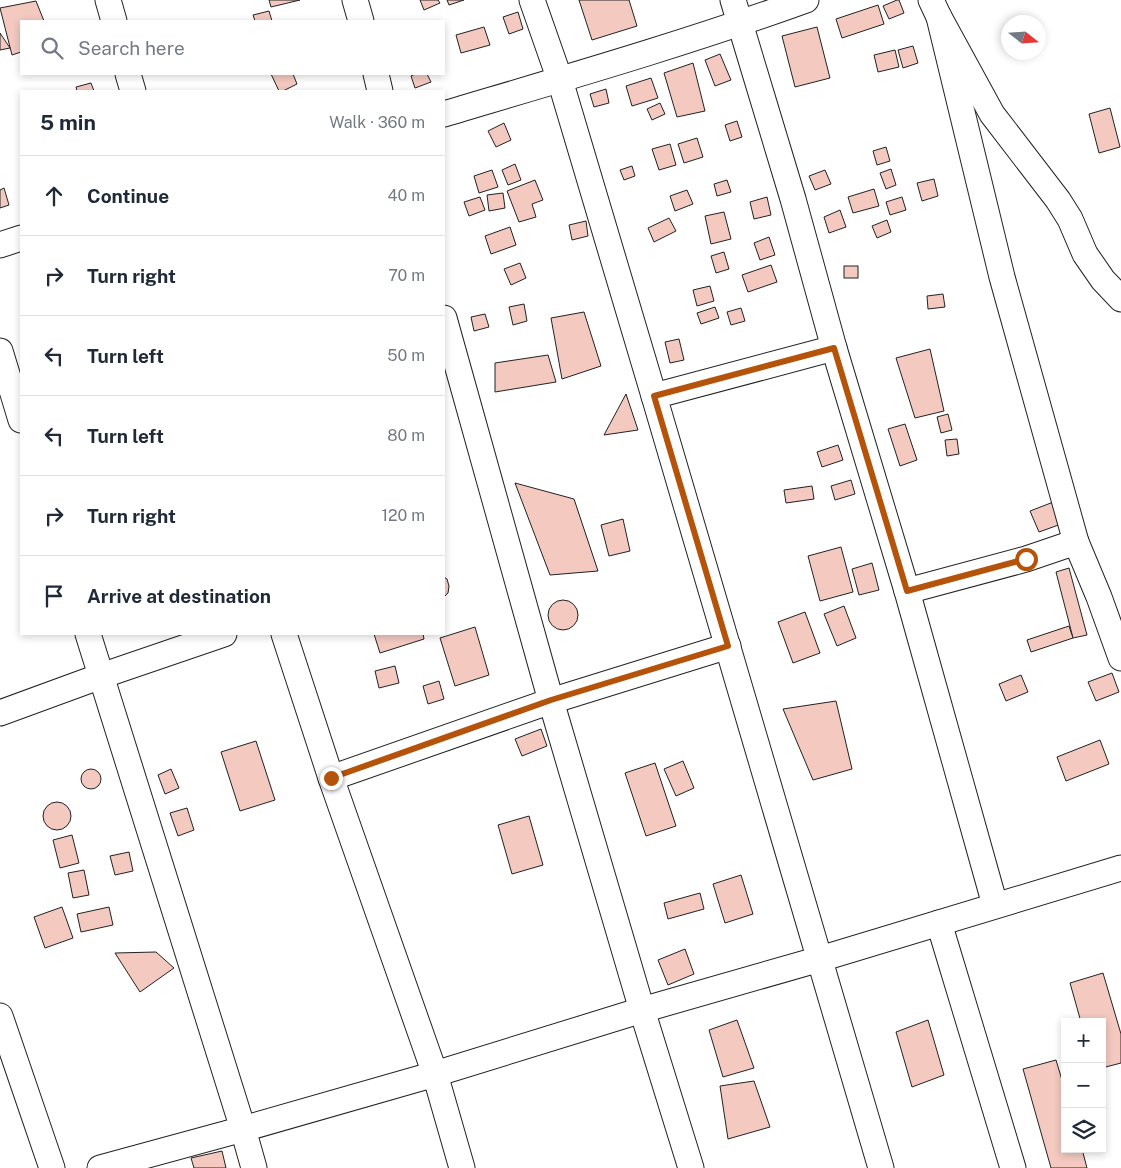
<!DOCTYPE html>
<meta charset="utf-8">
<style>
body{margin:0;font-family:"Public Sans",sans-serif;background:#f6f6f7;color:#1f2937}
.controls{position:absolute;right:15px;bottom:15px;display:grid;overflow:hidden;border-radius:0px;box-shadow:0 2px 8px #0003}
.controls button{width:45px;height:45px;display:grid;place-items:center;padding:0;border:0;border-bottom:1px solid #e0e1e3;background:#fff;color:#1f2937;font:25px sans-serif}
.compass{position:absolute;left:1001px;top:15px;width:45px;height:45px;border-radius:50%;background:#fff;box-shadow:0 2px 8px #0003;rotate:107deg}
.stop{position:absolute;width:15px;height:15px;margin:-11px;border:4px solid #b45309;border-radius:50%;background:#fff}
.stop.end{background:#b45309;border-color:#fff;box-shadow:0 1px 5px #0008}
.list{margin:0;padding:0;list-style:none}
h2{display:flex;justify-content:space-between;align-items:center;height:65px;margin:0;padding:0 20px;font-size:21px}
h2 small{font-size:16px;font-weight:400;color:#747a83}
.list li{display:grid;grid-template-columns:32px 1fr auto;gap:15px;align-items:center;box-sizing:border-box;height:80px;padding:0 20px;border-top:1px solid #e0e1e3}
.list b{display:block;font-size:19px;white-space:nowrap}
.list em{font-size:16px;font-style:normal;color:#747a83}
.icon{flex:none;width:28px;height:28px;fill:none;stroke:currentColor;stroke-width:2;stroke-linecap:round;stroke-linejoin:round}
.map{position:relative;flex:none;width:1121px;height:1168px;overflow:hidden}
.search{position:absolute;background:#fff;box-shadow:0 2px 8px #0003;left:20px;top:20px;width:425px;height:55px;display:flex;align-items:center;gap:12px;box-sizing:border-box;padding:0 18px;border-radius:0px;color:#747a83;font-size:19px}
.panel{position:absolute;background:#fff;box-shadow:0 2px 8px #0003;left:20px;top:90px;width:425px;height:545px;border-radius:0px}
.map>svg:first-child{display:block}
</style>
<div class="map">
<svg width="1121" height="1168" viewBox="0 0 1121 1168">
<rect width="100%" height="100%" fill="#fff"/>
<g fill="#f3c9c0" stroke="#222">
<polygon points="269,0 300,0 271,7"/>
<polygon points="420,0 438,0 440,3 424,10"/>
<polygon points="447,0 464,0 449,5"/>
<polygon points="579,0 629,0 637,26 592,40"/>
<polygon points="897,0 899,0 904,13 889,19 883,6"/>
<polygon points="36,1 44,21 21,21 21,52 12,55 0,8"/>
<polygon points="878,5 884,24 842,38 836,19"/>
<polygon points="269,11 272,21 255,21 253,15"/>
<polygon points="518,12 523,29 509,34 503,17"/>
<polygon points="484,27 490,45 461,53 456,35"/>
<polygon points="817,27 830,78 795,87 782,36"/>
<polygon points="0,33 10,48 0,50"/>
<polygon points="913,46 918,63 903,68 898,50"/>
<polygon points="895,50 899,67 878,72 874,55"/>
<polygon points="720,54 731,80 715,86 705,60"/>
<polygon points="693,63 705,111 677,117 664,73"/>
<polygon points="271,74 293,74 297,84 283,91 279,91"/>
<polygon points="415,74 427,74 431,82 415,88 411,76"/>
<polygon points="651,78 658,98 632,106 626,86"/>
<polygon points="91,83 94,91 77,91 76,87"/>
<polygon points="606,89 609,103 594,107 590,94"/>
<polygon points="660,103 665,114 652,120 647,109"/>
<polygon points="1110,108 1120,147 1099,153 1089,114"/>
<polygon points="737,121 742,137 730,141 725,125"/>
<polygon points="504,123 511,140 496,147 488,131"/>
<polygon points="697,138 703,157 684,163 678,144"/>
<polygon points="670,144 676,165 659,170 652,149"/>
<polygon points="886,147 890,161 877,165 873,151"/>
<polygon points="515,164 521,180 508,185 502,170"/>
<polygon points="632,166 635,176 624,180 620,170"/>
<polygon points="891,169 896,185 886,189 880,173"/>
<polygon points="492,170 498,187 479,193 474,176"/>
<polygon points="825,170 831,184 815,190 809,176"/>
<polygon points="934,179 938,196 922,201 917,183"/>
<polygon points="535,180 543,200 532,204 536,217 519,222 507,191"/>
<polygon points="727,180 731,192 717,196 714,184"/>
<polygon points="4,188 9,205 0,208 0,190"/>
<polygon points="874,189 879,206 853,213 848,197"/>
<polygon points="687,190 693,204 675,211 670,196"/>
<polygon points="503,193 505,208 489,211 487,195"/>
<polygon points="480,197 485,210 469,216 464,202"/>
<polygon points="767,197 771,215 754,219 750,202"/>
<polygon points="902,197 906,210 890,215 886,202"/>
<polygon points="840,210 846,227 829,233 824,217"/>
<polygon points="724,212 731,239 711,244 705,216"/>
<polygon points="669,218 676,231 654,242 648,228"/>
<polygon points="887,220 891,232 877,238 872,226"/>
<polygon points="586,221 588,236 572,240 569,225"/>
<polygon points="510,227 516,245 491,254 485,236"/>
<polygon points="769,237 775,255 760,260 754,243"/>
<polygon points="724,252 729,269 716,273 711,256"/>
<polygon points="520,263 526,278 511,285 504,269"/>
<polygon points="771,265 777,282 748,292 742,275"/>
<rect x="844" y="266" width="14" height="12"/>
<polygon points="710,286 714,301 697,306 693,290"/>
<polygon points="943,294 945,307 928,309 927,296"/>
<polygon points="524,304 527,321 513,325 509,307"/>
<polygon points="715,307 719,318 701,324 697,313"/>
<polygon points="741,308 745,321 731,325 727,312"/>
<polygon points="584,312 601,366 562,379 551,318"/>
<polygon points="485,314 489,327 474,331 471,317"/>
<polygon points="679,339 684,360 670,363 665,342"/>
<polygon points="930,349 944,411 915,418 896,358"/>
<polygon points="548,355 556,382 495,392 495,363"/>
<polygon points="626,394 638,430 604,435"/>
<polygon points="948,414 952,430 941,433 937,417"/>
<polygon points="905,424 917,460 900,466 888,429"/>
<polygon points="957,439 959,454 947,456 945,440"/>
<polygon points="838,445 843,460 822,467 817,452"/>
<polygon points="851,480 855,494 835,500 831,486"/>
<polygon points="515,483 574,499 598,571 550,575"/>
<polygon points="812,486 814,499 786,503 784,490"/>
<polygon points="1056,501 1064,523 1039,532 1030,511"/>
<polygon points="623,519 630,551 609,556 601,525"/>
<polygon points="841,547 853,592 820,601 808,556"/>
<polygon points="872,563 879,590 859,595 852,569"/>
<polygon points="1069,568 1087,635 1073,638 1056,572"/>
<polygon points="444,577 447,579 449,586 448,593 444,597"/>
<circle cx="563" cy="615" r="15"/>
<polygon points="844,606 856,638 837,646 824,614"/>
<polygon points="805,612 820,653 793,663 778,622"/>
<polygon points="1069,626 1073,638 1031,652 1027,640"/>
<polygon points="475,627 489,675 455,686 440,638"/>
<polygon points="374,634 423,634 424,639 380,653"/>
<polygon points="395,666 399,683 379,688 375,671"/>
<polygon points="1112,673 1119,692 1096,701 1088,682"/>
<polygon points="1021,675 1028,692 1006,701 999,684"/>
<polygon points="439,681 444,699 428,704 423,686"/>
<polygon points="836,701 852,769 813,780 783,709"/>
<polygon points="541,729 547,746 522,756 515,739"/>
<polygon points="1100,740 1109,764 1066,781 1057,757"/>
<polygon points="256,741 275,800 240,811 221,752"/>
<polygon points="683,761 694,788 676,796 664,769"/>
<polygon points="655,763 676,826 646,836 625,773"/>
<circle cx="91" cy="779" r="10"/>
<polygon points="171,769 179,788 165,794 158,775"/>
<circle cx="57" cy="816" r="14"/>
<polygon points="187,808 194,830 178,836 170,813"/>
<polygon points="529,816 543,865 512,874 498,825"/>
<polygon points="72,835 79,863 60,868 53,840"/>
<polygon points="129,852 133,871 115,875 110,856"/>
<polygon points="84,870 89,895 73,898 68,873"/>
<polygon points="741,875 753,914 725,923 713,884"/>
<polygon points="700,893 704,909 668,919 664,903"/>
<polygon points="62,907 73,938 45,948 34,917"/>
<polygon points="109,907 113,925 81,932 77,914"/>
<polygon points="685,949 694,974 668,985 658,960"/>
<polygon points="156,952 174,968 140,992 115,953"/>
<polygon points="1103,973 1121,1034 1121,1063 1102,1068 1102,1022 1081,1022 1070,983"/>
<polygon points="737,1020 754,1068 723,1077 709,1030"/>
<polygon points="928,1020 944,1075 912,1087 896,1032"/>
<polygon points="1056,1060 1065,1090 1065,1149 1082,1149 1087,1168 1051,1168 1023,1069"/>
<polygon points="754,1081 770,1127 728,1139 720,1086"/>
<polygon points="222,1151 226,1168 194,1168 191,1158"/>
</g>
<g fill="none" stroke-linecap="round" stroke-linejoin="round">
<defs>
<g id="minor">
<polyline points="108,0 114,21"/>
<polyline points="355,0 361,21"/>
<polyline points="532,0 560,80 654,396 881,1168"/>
<polyline points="733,0 793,199 834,348 907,591 995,905"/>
<polyline points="931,0 939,17 992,114 1058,200 1070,219 1085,254 1103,280 1121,299"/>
<polyline points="939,17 1002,277 1076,542"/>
<polyline points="128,74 133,91"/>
<polyline points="376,74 380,91"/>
<path d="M444,114C565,78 687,43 806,0"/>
<polyline points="0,245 21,238"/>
<polyline points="444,318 551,701 642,1010 691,1168"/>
<polyline points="0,351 21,420"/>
<polyline points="654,396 834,348"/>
<polyline points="907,591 1026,559 1076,542 1099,597 1121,658"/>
<polyline points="88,634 243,1129 254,1168"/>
<polyline points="284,634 331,778 435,1074 462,1168"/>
<polyline points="0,713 101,676 224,634"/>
<polyline points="331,778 551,701 728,646"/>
<polyline points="939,923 1013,1168"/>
<polyline points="0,1016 52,1168"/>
<polyline points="100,1168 243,1129 435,1074 642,1010 820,959 1121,868"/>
</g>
</defs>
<use href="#minor" stroke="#222" stroke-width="27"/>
<use href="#minor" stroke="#fff" stroke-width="25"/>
</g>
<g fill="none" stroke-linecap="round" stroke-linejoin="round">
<polyline stroke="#b45309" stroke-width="6" points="331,778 551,700 728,646 654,396 834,348 907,591 1026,559"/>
</g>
</svg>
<div class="controls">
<button>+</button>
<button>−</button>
<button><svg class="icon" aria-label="layers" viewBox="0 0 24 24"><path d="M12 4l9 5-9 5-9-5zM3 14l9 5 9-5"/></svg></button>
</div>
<svg class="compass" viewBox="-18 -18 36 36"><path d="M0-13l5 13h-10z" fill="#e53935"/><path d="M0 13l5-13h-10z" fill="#747a83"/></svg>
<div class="stop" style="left:1026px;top:559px"></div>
<div class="stop end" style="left:331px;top:778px"></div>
<div class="search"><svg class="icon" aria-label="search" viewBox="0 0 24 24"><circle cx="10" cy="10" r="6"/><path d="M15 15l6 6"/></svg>Search here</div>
<section class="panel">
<h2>5 min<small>Walk · 360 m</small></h2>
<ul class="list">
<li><svg class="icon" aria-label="ahead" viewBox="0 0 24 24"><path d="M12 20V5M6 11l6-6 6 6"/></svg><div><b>Continue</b></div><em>40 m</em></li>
<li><svg class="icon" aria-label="right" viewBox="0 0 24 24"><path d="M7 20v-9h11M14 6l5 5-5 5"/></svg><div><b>Turn right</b></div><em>70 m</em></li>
<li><svg class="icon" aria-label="left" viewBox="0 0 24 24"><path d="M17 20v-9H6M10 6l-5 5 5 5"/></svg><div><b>Turn left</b></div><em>50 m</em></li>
<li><svg class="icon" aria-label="left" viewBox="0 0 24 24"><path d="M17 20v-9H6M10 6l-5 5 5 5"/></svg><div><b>Turn left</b></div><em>80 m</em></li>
<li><svg class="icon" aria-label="right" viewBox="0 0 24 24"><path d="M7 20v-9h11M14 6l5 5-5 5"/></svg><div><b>Turn right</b></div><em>120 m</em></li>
<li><svg class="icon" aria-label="arrive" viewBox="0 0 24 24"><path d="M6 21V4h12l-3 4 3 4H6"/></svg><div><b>Arrive at destination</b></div></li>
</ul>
</section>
</div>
